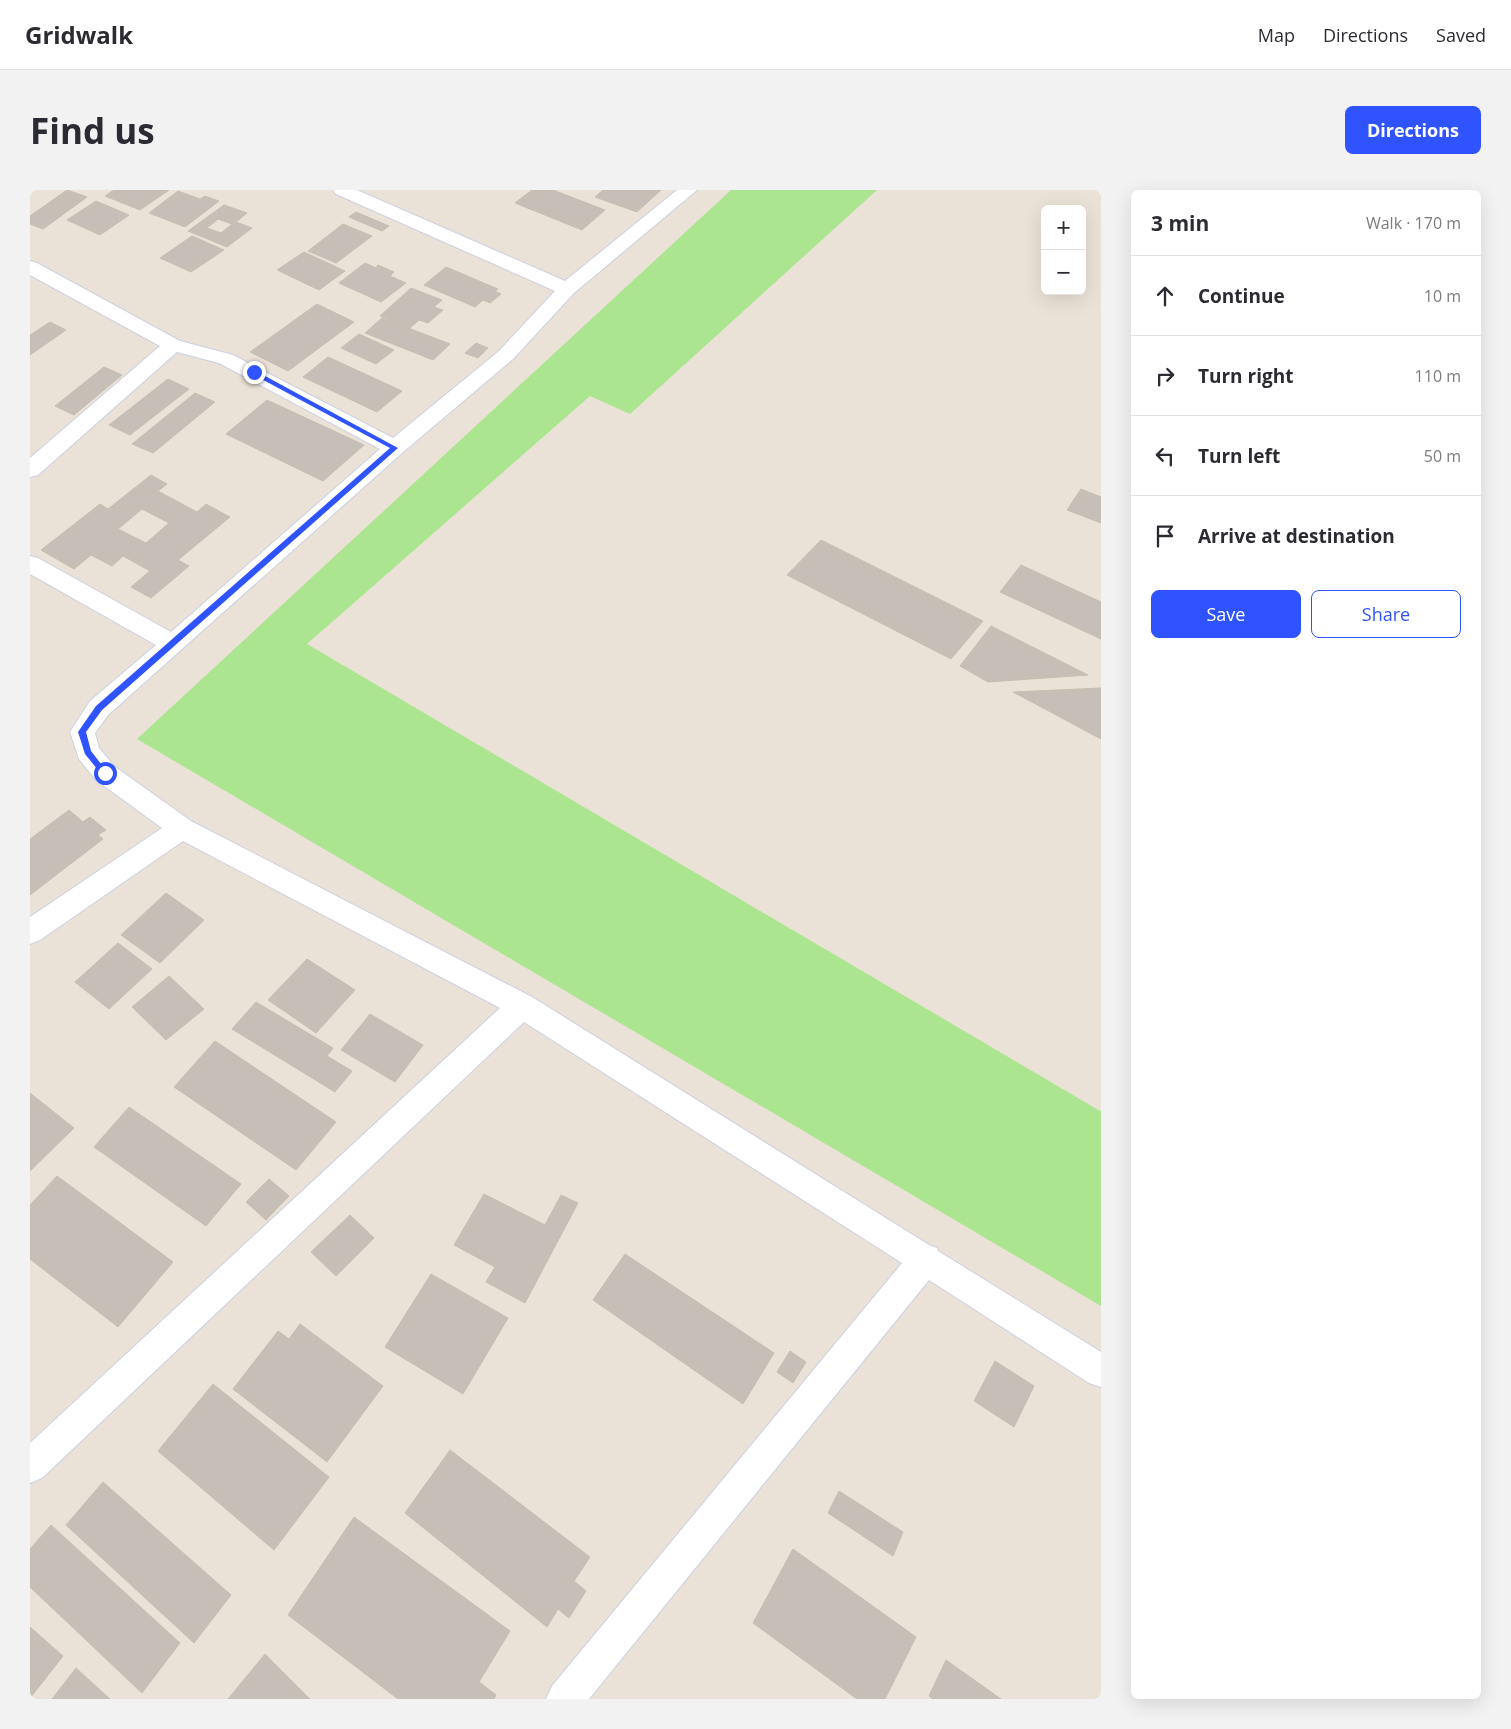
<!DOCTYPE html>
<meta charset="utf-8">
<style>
body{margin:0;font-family:"Open Sans",sans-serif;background:#f2f2f3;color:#2b2b33}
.controls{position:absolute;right:15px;top:15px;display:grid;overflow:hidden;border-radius:8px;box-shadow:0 5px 20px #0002}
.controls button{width:45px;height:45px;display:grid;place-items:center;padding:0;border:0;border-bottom:1px solid #e1e1e2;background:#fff;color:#2b2b33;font:25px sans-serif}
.stop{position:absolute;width:15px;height:15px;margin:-11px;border:4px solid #2f53ff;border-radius:50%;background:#fff}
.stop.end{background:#2f53ff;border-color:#fff;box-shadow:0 1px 5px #0008}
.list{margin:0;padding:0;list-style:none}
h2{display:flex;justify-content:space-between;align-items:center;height:65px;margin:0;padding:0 20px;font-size:21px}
h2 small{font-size:16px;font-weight:400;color:#7c7c81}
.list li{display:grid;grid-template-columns:32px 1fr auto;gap:15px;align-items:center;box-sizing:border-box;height:80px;padding:0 20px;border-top:1px solid #e1e1e2}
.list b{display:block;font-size:19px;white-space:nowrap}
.list em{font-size:16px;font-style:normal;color:#7c7c81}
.actions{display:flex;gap:10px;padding:15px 20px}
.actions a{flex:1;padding:11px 0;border:1px solid #2f53ff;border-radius:8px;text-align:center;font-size:18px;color:#2f53ff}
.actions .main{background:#2f53ff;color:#fff}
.icon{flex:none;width:28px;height:28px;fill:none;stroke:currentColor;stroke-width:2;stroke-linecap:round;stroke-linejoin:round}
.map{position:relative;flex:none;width:1071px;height:1509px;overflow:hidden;border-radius:8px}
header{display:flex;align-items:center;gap:30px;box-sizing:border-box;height:70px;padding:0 25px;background:#fff;border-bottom:1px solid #e1e1e2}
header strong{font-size:24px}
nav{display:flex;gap:28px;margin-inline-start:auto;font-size:18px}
.intro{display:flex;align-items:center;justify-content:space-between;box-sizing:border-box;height:120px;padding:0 30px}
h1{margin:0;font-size:35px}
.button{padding:12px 22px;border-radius:8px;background:#2f53ff;color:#fff;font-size:18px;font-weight:700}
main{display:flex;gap:30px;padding:0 30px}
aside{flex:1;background:#fff;border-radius:8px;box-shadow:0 5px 20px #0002}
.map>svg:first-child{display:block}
</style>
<header>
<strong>Gridwalk</strong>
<nav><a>Map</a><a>Directions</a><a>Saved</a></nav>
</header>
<div class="intro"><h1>Find us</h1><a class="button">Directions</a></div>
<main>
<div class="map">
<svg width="1071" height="1509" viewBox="0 0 1071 1509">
<rect width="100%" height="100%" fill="#ebe2d7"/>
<polygon fill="#abe58f" points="701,0 847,0 600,224 560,206 277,454 1070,921 1071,920 1071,1116 107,549"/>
<g fill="#c5bfb7" stroke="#c5beb1" fill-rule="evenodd">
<polygon points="37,0 57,7 13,39 0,34 0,26"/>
<polygon points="84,0 139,0 110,20 75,6"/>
<polygon points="502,0 523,0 575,20 552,40 485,13"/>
<polygon points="573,0 631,0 607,22 565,7"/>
<polygon points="148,1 170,9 175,6 189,11 155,37 119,23"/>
<polygon points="66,11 99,25 70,45 37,30"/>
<path d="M194,15L217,23L206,32L222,38L197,57L158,41ZM188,29L202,34L191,43L177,38Z"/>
<polygon points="326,22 359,36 352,41 319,27"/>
<polygon points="313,34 342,46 306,73 278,61"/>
<polygon points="162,46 194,60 161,82 130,68"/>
<polygon points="274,62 315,81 289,100 247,80"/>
<polygon points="335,73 346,78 348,75 364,82 360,86 376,93 351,112 309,93"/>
<polygon points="416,77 468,99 465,101 471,104 460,113 453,110 445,117 394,95"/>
<polygon points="381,98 412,110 404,117 413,120 398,133 389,130 380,138 350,126"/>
<polygon points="287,114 324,132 258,181 220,162"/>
<polygon points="352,128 420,154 403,170 335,143"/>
<polygon points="20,132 36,140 0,165 0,145"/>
<polygon points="329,144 364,160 346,174 311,158"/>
<polygon points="446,153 458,158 448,168 435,163"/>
<polygon points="298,167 372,201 347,222 273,187"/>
<polygon points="74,177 92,185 44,225 25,216"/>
<polygon points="138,189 159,199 100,245 79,235"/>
<polygon points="165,203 185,212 123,263 102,254"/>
<polygon points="237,210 334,255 293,291 196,244"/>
<path d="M121,285L137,294L128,301L167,322L176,314L200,327L148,370L159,376L121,408L101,397L120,381L93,366L82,376L61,365L44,379L11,360L70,314L78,319ZM112,319L139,333L116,353L88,339Z"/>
<polygon points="1051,299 1071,307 1071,333 1037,320"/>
<polygon points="791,350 953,431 921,469 757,385"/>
<polygon points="991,375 1071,412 1071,449 970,402"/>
<polygon points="961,436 1058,485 958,492 930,476"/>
<polygon points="1071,498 1071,549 983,502"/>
<polygon points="39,620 53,632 60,627 76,640 68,645 73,649 0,705 0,649"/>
<polygon points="136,703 174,730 130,773 91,745"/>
<polygon points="88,753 122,779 79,819 45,792"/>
<polygon points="277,769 325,800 286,843 238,810"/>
<polygon points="139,786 174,819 136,850 102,817"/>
<polygon points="226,812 303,858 297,866 322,881 305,902 202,839"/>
<polygon points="340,824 393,855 365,892 311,860"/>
<polygon points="185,851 306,932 266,980 144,897"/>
<polygon points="0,903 44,938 0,981"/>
<polygon points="99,917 211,994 176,1036 64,957"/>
<polygon points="27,986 143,1072 88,1137 0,1069 0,1015"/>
<polygon points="239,989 259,1006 236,1030 216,1012"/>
<polygon points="454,1004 515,1035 531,1005 548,1013 495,1113 456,1092 465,1077 424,1055"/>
<polygon points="320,1025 344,1048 306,1086 281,1062"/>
<polygon points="595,1064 744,1163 713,1214 563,1110"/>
<polygon points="401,1084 478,1128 433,1204 355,1157"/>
<polygon points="270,1134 353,1196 297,1272 203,1199 248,1141 259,1149"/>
<polygon points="760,1161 776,1172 763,1193 747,1182"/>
<polygon points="965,1171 1004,1196 984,1237 944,1211"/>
<polygon points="183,1194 299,1287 244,1360 128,1261"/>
<polygon points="420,1260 560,1367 544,1391 556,1401 539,1428 528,1419 517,1437 375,1323"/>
<polygon points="73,1292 201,1405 164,1453 36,1335"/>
<polygon points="809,1301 873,1342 863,1366 798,1323"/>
<polygon points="324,1327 480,1441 449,1492 466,1505 464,1509 368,1509 258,1425"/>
<polygon points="21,1335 150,1453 112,1503 0,1397 0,1359"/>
<polygon points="763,1359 886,1447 855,1509 827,1509 723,1433"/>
<polygon points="0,1437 33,1466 1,1507 3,1509 0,1509"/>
<polygon points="235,1464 280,1509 198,1509"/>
<polygon points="916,1470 971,1509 903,1509 899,1506"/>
<polygon points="46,1478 80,1509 22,1509"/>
</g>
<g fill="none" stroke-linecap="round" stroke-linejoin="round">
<defs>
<polygon id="minor" points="303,0 327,0 535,91 647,0 667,0 544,103 483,169 372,263 78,525 65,543 69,558 84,576 161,631 502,807 899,1055 907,1058 908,1061 1071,1162 1071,1197 1059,1193 899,1090 559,1509 516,1509 522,1496 872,1073 494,832 12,1288 0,1293 0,1253 470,818 153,651 10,750 0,754 0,727 132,638 66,590 49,569 40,542 60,511 126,455 0,384 0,366 8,368 141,442 350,259 189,173 147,162 8,285 0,287 0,268 130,156 0,85 0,71 7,73 150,151 203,165 363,248 469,161 525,101 306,4"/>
</defs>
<use href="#minor" stroke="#ccd0e1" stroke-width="2"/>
<use href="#minor" fill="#fff" fill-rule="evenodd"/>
</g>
<polygon fill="#2f53ff" points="224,180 368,258 72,520 56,542 61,561 78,583 77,585 72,585 55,564 48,542 66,516 360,258 222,184"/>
</svg>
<div class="controls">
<button>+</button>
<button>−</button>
</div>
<div class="stop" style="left:75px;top:583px"></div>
<div class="stop end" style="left:224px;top:182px"></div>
</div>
<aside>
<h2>3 min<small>Walk · 170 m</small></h2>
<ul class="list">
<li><svg class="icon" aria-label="ahead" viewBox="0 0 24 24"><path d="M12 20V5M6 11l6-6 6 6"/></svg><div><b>Continue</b></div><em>10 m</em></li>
<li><svg class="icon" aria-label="right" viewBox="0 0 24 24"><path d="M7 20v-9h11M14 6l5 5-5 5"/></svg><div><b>Turn right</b></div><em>110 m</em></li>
<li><svg class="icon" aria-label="left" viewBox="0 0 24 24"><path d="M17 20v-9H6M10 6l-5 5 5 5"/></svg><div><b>Turn left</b></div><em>50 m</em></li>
<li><svg class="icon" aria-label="arrive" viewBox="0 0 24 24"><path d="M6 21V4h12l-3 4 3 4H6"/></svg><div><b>Arrive at destination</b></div></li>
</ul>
<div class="actions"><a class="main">Save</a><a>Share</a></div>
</aside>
</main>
